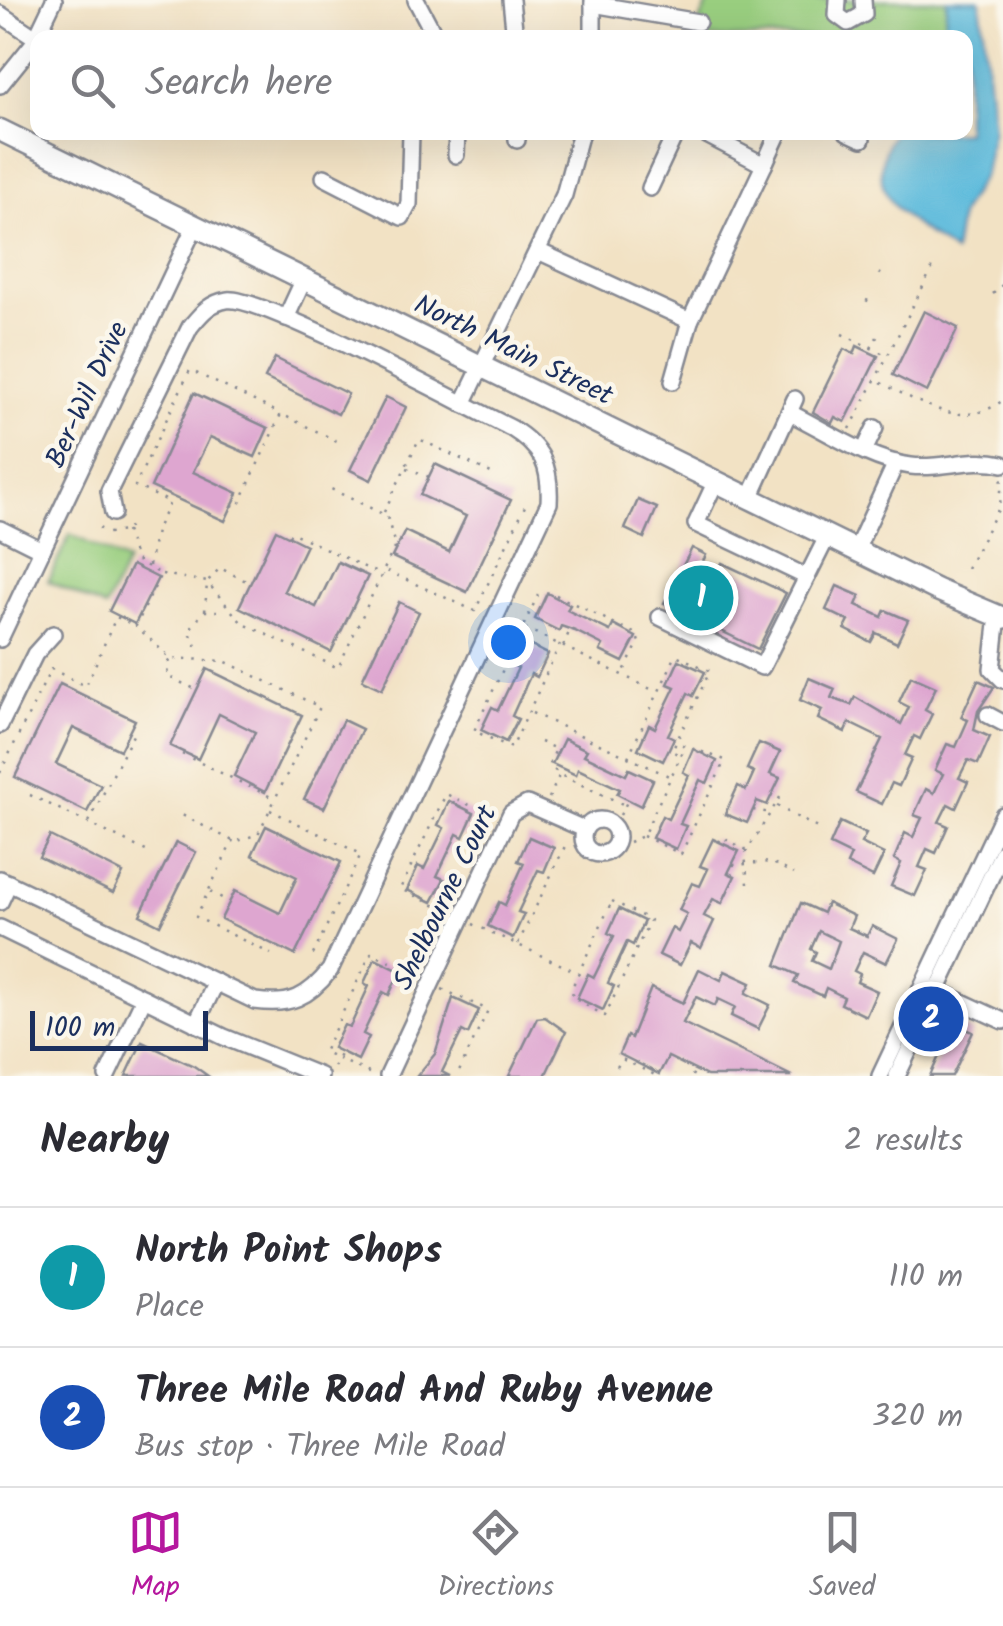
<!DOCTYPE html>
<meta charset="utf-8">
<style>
body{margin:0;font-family:Kalam,sans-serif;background:#f7f7f7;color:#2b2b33}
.scale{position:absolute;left:30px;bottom:25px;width:178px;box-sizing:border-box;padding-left:10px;border:5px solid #1b2f5e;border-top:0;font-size:28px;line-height:35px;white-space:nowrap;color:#1b2f5e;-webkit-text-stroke:8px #fbf7ec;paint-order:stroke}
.you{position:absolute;left:508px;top:642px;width:35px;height:35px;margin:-25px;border:8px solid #fff;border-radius:50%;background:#1a73e8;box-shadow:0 0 0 15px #1a73e833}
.badge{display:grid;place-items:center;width:65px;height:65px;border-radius:50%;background:#b5179e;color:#fff;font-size:32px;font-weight:700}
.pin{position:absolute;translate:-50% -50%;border:5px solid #fff;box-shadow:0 2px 10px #0006}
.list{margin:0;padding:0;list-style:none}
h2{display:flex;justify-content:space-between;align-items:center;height:130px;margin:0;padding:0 40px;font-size:42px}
h2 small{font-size:32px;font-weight:400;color:#7c7c81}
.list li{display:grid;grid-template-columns:65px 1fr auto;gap:30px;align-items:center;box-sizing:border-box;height:140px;padding:0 40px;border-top:2px solid #e1e1e2}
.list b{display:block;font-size:38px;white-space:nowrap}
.list p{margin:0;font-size:32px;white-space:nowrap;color:#7c7c81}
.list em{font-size:32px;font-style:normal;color:#7c7c81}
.icon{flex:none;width:55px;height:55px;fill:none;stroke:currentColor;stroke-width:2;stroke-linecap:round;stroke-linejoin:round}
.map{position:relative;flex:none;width:1003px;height:1076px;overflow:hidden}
.search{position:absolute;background:#fff;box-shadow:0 10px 40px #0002;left:30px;right:30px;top:30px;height:110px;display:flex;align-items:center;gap:25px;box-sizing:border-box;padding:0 35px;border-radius:20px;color:#7c7c81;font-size:38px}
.sheet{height:410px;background:#fff}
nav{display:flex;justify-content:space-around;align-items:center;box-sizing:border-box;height:140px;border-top:2px solid #e1e1e2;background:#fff;font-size:28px;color:#7c7c81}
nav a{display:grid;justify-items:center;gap:5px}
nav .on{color:#b5179e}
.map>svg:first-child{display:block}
</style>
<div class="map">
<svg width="1003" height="1076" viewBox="0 0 1003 1076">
<rect width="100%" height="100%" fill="#fbf7ec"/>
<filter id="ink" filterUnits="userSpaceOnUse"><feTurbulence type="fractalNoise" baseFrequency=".01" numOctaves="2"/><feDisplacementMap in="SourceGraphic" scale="20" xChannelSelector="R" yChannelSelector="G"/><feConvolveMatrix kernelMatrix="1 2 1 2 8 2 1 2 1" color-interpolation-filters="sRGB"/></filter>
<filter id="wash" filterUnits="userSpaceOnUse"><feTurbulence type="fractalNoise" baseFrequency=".0048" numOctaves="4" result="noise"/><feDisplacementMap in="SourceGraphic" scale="40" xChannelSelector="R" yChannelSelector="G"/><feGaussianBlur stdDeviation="2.25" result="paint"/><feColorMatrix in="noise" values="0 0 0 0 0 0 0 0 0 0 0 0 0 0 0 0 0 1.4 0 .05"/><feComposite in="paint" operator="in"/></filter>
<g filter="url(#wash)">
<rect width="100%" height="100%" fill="#f2e2c4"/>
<g fill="#99ce7f" stroke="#5a7e6e" stroke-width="2.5">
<polygon points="710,0 947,0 944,37 691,38"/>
<polygon points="70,534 127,562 105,608 48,581"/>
</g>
<path fill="#5ebbdc" stroke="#3c759d" stroke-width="2.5" d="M947,0H980L993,128L984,173L960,215L954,253C910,219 857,198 893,133L966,132V38L944,37Z"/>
<g id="blocks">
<g fill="#dea6d0" fill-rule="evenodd">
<polygon points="924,311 958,328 927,392 893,375"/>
<polygon points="857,346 878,356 845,422 835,417 832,423 813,412 844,349 854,354"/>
<polygon points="275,358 348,394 338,414 265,378"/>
<polygon points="194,393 268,428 255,457 210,437 193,472 238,493 225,521 151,487"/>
<polygon points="386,397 406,407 371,480 350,470"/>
<polygon points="435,464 511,500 467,592 392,557 405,531 449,552 466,516 420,495"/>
<polygon points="638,500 657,508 644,538 625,529"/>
<polygon points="276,530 306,545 284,591 316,607 338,562 368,576 331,652 239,607"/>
<polygon points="692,548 706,555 679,610 664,603"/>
<polygon points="722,563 786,593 758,649 693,617"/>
<polygon points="132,565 158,578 135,624 109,611"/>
<polygon points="837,586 860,596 856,605 882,617 885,610 908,620 897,643 876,633 871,642 845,629 849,621 826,610"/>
<polygon points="547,593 570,605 567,610 610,631 613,625 636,637 623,662 600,651 603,645 575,631 561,626 559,631 535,619"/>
<polygon points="399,602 419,612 382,689 362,680"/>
<polygon points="523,642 548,654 537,677 531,674 512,716 518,719 506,742 481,730 492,707 498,710 518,668 512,665"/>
<polygon points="679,660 705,672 693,696 688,693 668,735 674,738 663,761 638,749 649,725 655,728 675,687 668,684"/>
<polygon points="207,669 302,715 265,792 234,776 255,732 219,714 198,759 170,746"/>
<polygon points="911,676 936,687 925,710 932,714 920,739 914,736 905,755 912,758 899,786 892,783 882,804 856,792 882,739 849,723 845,732 818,719 822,710 800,700 809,678 835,689 831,698 851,705 855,697 901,724 909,707 899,702"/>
<polygon points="978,680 994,687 978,711 974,730 990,737 978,764 968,760 959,778 968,782 956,808 948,804 939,822 948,826 936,853 927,849 919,867 927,870 915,896 891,886 901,863 894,859 905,833 913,837 922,818 914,815 926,789 934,793 943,774 935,770 947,744 956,747 968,720 961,717"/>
<polygon points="60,684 135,720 120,750 73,728 56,764 101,785 87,812 15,777"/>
<polygon points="343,720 362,729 324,808 304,799"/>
<polygon points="564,739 587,750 584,755 626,775 629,769 653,780 641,806 617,794 620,789 578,769 576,775 552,764"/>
<polygon points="759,743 780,752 770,774 780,778 767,805 757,801 747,823 725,814 738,786 746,790 754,772 747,769"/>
<polygon points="693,749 717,761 707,783 700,780 680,824 686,826 676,849 652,838 662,816 668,819 689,775 683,772"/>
<polygon points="449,801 474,813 463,837 457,834 437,876 444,879 432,902 407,890 418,866 424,869 444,828 438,825"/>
<polygon points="840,822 866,834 861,843 884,854 873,877 847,864 851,855 830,845"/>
<polygon points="266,826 341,862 295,955 221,919 235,891 280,913 297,877 252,855"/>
<polygon points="50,836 123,873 113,893 39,857"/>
<polygon points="529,837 554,848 544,872 538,870 518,912 524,914 513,938 488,926 499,902 505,905 524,863 518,861"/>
<polygon points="713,839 739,851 728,873 735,876 722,903 713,899 704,916 714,921 701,948 691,943 680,965 659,955 672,928 678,932 687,914 679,910 692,883 700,886 708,869 700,866"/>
<polygon points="176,842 196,852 160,925 140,915"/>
<path d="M801,903L823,913L827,903L854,916L849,928L867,936L872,926L898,939L886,963L863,952L854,971L860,974L857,982L877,991L866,1016L841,1004L844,997L826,988L823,996L794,983L798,975L776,965ZM819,931L839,941L829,969L812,961L816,952L811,949Z"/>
<polygon points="619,909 644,921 633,945 627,942 608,983 614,986 603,1010 577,998 588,974 594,977 614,936 608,933"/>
<polygon points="375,959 400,971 389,995 383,992 363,1034 369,1037 358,1060 333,1048 344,1025 350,1027 369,986 364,983"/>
<polygon points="699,969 721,980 725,971 751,983 746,993 770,1005 758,1029 731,1016 735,1007 718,999 715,1006 696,997 683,1023 792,1076 707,1076 668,1057 659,1074 619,1054 627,1036 631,1038 651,988 683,1003"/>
<polygon points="453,998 479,1010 468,1034 462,1031 442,1072 450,1076 417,1076 435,1054"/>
<polygon points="545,1017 566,1032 545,1076 509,1076 537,1018"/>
<polygon points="954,1023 973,1032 952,1076 930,1076"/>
<polygon points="142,1042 194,1066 208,1076 126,1076"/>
</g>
</g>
</g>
<g filter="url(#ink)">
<use href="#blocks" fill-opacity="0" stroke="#868891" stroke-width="2.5"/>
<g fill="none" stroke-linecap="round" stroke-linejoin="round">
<defs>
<g id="minor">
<polyline points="416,0 436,38"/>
<polyline points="511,0 515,38"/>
<polyline points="593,0 593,38"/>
<polyline points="838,0 837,15 848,23 864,14 863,0"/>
<polyline points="593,4 698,22"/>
<polyline points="0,14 36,38"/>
<polyline points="0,85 33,44 54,0"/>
<polyline points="701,132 764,165 779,132"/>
<polyline points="847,132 862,139"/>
<polyline points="517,140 517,132"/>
<polyline points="456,155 457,132"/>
<polyline points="324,177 402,217 409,204 411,132"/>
<polyline points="650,188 676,132"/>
<polyline points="538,251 690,321"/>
<polyline points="286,318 304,279"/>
<polyline points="673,381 690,321 764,165"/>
<polyline points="463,404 564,195 581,132"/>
<path d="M790,413C827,431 870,461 911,466C942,470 971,456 1003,464"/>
<polyline points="865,449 875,428"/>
<polyline points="716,481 696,524 807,577 827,537"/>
<polyline points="750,498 795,399"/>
<polyline points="0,529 42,550"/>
<polyline points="856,550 896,463"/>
<polyline points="998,615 992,669 1003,680"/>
<polyline points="660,617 762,667 807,577"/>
<polyline points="0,639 195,226"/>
<polyline points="988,715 1003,723"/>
<polyline points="0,725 35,654 53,634"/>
<circle cx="600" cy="837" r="17"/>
<path d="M0,879L255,1001C290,1006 308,998 330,970L549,503C551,466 542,447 511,428C468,407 259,294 227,300C209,303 201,314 190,327L109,491L113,513"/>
<polyline points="0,902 9,883"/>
<polyline points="0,928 224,1037 320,1076"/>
<polyline points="930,987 1003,1021"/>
<polyline points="196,1024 216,982"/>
<polyline points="107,1076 144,998"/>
<polyline points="388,1076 511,813 527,804 584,829"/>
<polyline points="880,1076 1003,815"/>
<polyline points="897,1076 1003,851"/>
</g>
<polyline id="major" points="0,130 937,590 1003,618"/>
</defs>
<use href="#minor" stroke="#868891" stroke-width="20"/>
<use href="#major" stroke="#868891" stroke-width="25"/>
<g stroke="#868891" stroke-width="2.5" stroke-dasharray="2.5 8" stroke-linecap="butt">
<polyline points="879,273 888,278"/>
<polyline points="993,294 1003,284"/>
<polyline points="866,300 875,304"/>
<polyline points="842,334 888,356"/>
<polyline points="871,348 877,337"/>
<path d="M881,383C921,402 962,432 1003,400"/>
<polyline points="850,429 934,265"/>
<polyline points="407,468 429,477"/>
<polyline points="232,505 238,507 281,414 339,442"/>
<polyline points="384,512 419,439 491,473"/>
<polyline points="99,528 108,533 126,531 134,520"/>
<polyline points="126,531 136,560 161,574 136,626 170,658 224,661 320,707 258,834 235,842 176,812"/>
<polyline points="289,536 291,532 383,576"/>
<polyline points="149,566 156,531 170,502 135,486 190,370 281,414"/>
<polyline points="967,568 1000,506 1002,476"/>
<polyline points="387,571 475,611 525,506"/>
<polyline points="162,574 207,582 242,623 338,668 395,546 387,516 329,488"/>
<polyline points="205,611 207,582 220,568 250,583"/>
<polyline points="525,628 657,692"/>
<polyline points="560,644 512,748 474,731 538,595 550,592 636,634 639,642 622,675"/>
<polyline points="196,646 189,630 205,611 217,611"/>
<polyline points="563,646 570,630"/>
<polyline points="169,660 167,676 197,690"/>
<polyline points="532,713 671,777"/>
<polyline points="540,742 556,749 549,765 560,775 625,805"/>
<polyline points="182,754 275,799"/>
<polyline points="628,757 676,655 710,671 672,751 681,756"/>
<polyline points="0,773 51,669 86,686 116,617 136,626"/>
<polyline points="30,795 148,852"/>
<polyline points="549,798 559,776"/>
<polyline points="777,806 817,828"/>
<polyline points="270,810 361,854 311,959"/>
<polyline points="753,810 771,813"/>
<polyline points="620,815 628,800"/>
<polyline points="89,822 133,735 129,733"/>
<polyline points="643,836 681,854 725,760 677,743"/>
<polyline points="233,840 196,917 271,954"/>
<polyline points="629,842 643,836 685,747"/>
<polyline points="719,842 721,837 747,850"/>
<polyline points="733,865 771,862 794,874"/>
<polyline points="748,884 745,854 782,794 786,795"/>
<polyline points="210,892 230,902"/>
<polygon points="612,901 650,920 605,1016 572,997 574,983"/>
<polyline points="445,910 400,889 446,794 474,807"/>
<polyline points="473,924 579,973"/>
<polyline points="518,944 567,842"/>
<polyline points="442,989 488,1010 457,1076"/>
<polyline points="334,1067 341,1052"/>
<polyline points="617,1067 622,1059 657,1076"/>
<polyline points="369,1073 324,1052 371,953 415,974"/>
<polyline points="692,1076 695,1070"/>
</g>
<use href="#minor" stroke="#fff" stroke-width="15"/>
<use href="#major" stroke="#fff" stroke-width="20"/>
</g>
</g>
<g text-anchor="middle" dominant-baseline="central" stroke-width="9" stroke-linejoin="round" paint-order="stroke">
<g font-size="28" fill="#1b2f5e" stroke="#fbf7ec">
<text transform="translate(513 351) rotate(26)">North Main Street</text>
<text transform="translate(88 395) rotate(-65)">Ber-Wil Drive</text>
<text transform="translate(446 898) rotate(-64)">Shelbourne Court</text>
</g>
</g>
</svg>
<div class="scale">100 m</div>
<div class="you"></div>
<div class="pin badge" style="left:701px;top:598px;background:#0f9aa8">1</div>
<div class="pin badge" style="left:931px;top:1019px;background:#1a4fb4">2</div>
<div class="search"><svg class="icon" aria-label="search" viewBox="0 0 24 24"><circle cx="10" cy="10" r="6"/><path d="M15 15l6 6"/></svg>Search here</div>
</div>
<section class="sheet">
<h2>Nearby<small>2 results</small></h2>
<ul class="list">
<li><span class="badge" style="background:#0f9aa8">1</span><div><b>North Point Shops</b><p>Place</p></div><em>110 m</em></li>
<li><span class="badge" style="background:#1a4fb4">2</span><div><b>Three Mile Road And Ruby Avenue</b><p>Bus stop · Three Mile Road</p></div><em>320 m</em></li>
</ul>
</section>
<nav>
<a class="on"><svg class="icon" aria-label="map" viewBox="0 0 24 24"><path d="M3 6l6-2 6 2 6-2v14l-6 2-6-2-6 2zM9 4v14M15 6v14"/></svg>Map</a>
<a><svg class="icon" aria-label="directions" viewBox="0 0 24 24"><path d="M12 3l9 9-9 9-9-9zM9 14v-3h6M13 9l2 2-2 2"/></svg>Directions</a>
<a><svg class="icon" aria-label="saved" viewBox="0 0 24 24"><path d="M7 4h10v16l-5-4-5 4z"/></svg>Saved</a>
</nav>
